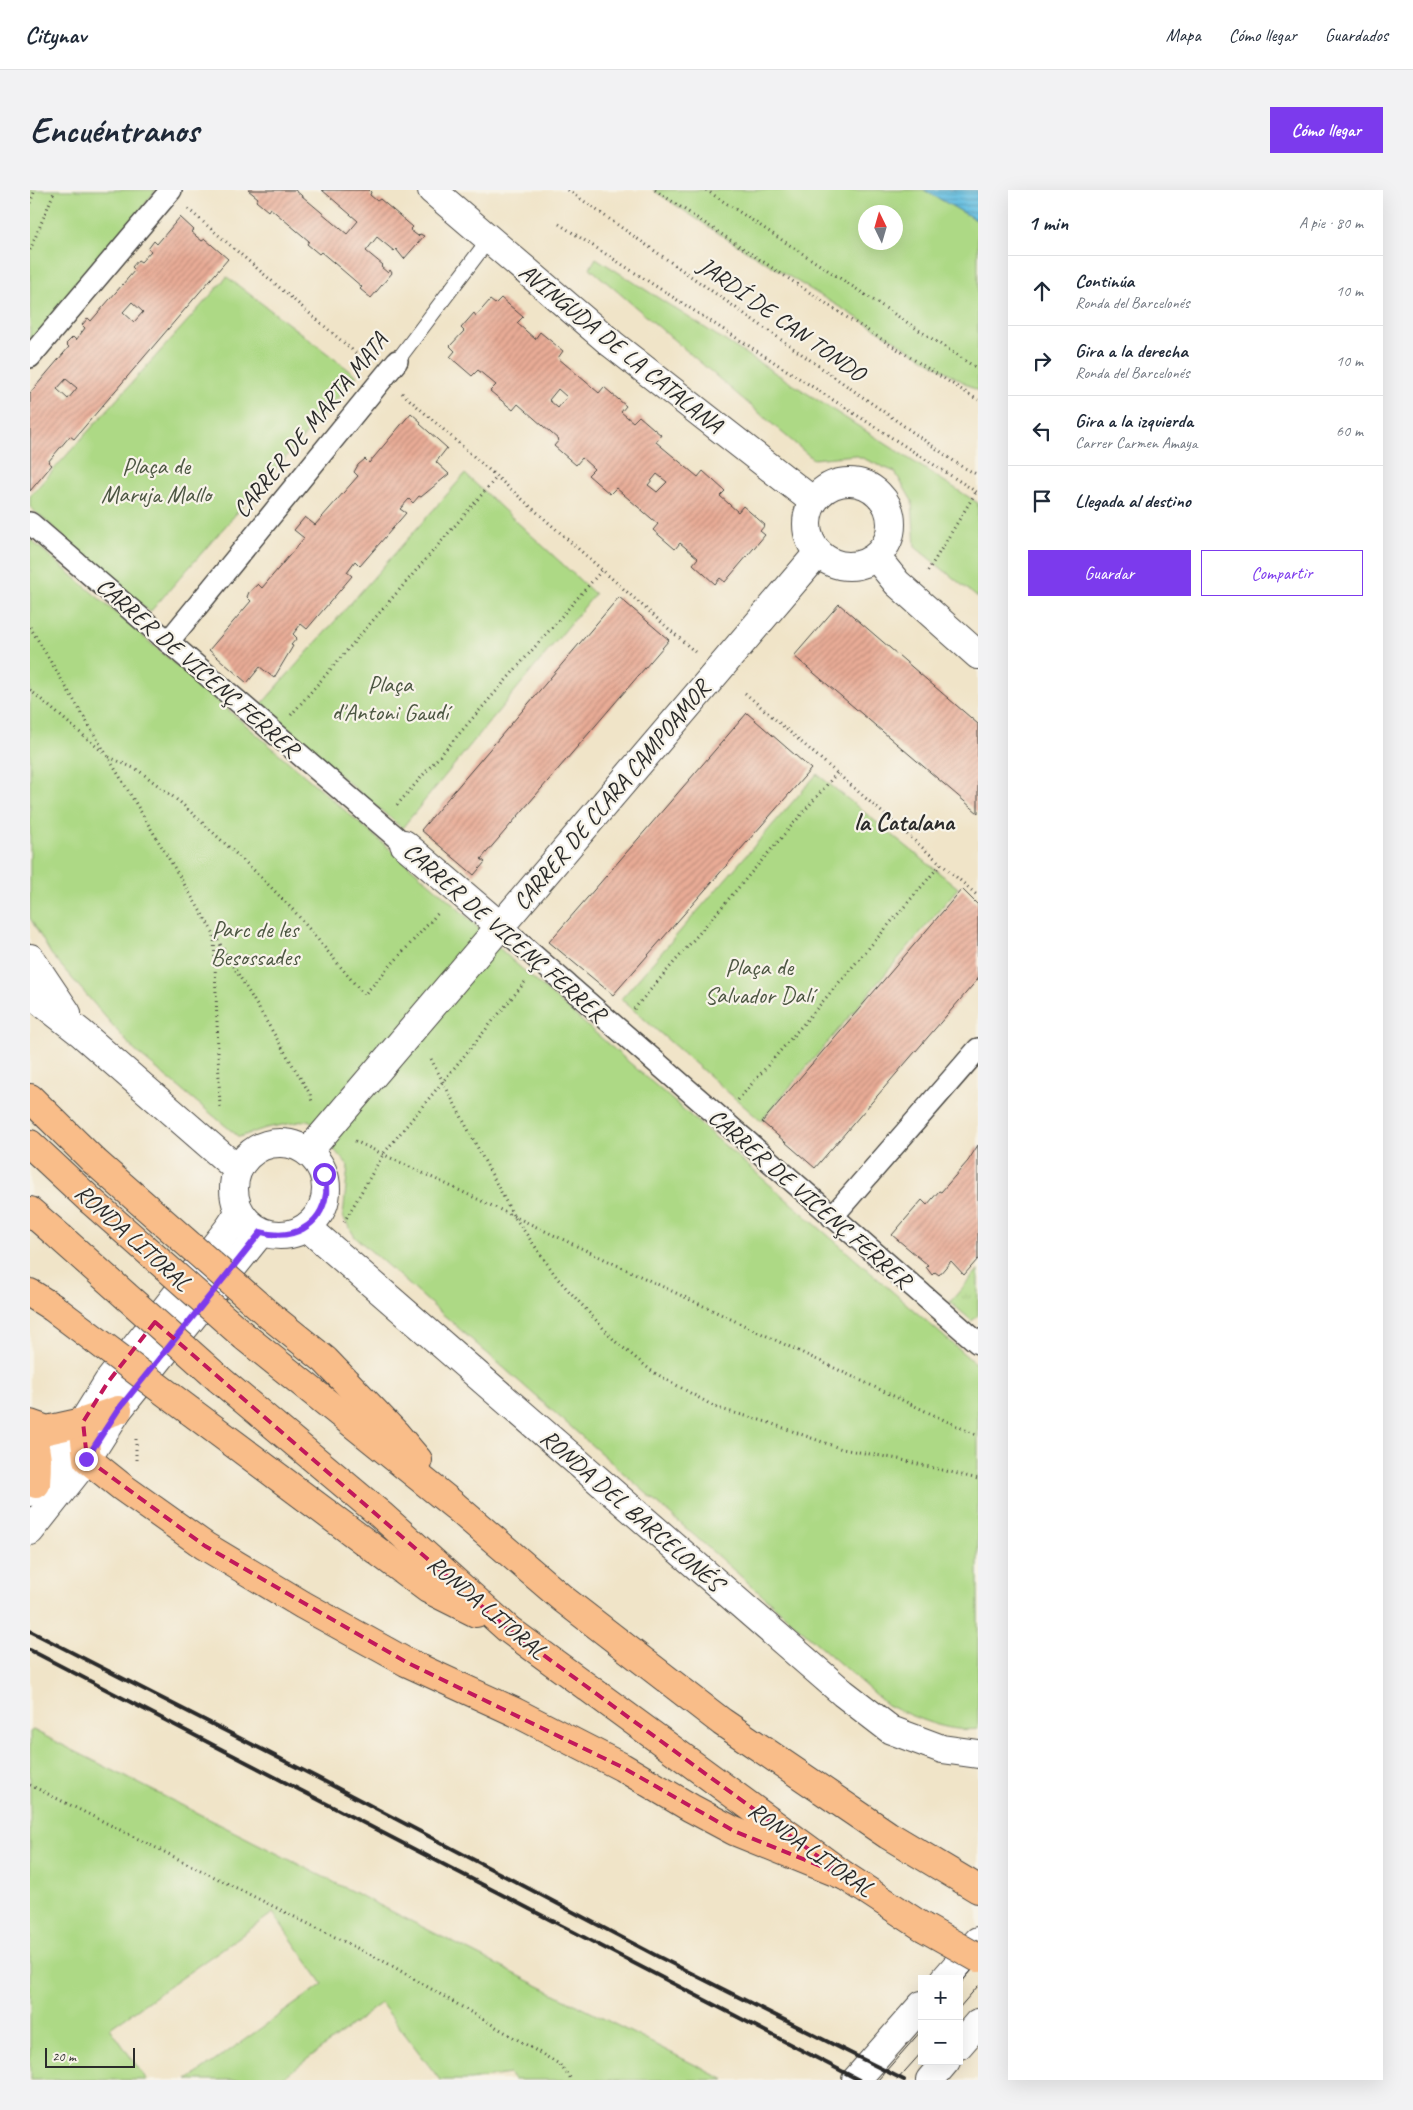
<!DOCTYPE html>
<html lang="es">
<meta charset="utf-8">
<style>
body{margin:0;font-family:Caveat,sans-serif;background:#f2f2f3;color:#1f2937}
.controls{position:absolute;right:15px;bottom:15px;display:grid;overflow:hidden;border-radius:0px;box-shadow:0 5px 20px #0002}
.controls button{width:45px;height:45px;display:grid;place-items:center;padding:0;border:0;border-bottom:1px solid #e0e1e3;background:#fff;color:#1f2937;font:25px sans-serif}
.compass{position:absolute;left:828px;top:15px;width:45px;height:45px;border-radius:50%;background:#fff;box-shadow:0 5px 20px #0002;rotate:355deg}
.scale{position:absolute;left:15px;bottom:12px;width:90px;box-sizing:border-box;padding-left:5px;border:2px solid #2b2b2b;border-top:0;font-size:14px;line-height:18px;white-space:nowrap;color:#2b2b2b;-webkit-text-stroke:4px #f7f3e8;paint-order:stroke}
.stop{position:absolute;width:15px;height:15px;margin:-11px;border:4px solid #7c3aed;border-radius:50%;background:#fff}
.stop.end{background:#7c3aed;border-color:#fff;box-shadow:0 1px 5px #0008}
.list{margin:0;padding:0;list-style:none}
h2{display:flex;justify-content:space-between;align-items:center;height:65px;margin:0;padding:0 20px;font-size:21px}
h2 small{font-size:16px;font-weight:400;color:#747a83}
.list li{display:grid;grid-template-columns:32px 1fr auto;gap:15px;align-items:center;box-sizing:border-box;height:70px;padding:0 20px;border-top:1px solid #e0e1e3}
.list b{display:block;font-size:19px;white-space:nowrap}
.list p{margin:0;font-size:16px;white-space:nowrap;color:#747a83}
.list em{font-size:16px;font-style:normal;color:#747a83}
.actions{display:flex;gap:10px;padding:15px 20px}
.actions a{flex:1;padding:11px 0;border:1px solid #7c3aed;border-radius:0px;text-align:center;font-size:18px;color:#7c3aed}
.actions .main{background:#7c3aed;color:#fff}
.icon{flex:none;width:28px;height:28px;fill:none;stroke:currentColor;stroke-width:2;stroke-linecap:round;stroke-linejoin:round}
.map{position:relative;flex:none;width:948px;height:1890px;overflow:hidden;border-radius:0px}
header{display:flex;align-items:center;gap:30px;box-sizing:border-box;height:70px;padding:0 25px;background:#fff;border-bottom:1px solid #e0e1e3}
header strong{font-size:24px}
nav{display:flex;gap:28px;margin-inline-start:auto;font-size:18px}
.intro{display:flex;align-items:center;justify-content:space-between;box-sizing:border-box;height:120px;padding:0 30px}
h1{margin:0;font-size:35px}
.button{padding:12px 22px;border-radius:0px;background:#7c3aed;color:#fff;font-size:18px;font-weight:700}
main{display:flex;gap:30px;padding:0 30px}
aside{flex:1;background:#fff;border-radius:0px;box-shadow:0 5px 20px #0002}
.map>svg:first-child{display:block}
</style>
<header>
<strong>Citynav</strong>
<nav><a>Mapa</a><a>Cómo llegar</a><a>Guardados</a></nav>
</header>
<div class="intro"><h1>Encuéntranos</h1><a class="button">Cómo llegar</a></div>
<main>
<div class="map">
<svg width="948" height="1890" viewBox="0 0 948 1890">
<defs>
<pattern id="grass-tufts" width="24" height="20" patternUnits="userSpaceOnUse" patternTransform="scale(1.25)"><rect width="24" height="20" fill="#add985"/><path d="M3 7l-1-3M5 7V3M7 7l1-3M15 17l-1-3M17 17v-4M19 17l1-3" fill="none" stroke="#95ba73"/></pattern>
<pattern id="water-rules" width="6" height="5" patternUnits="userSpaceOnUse" patternTransform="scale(1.25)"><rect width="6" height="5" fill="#63bee1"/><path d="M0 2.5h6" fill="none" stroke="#529bb7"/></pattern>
<pattern id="building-hatch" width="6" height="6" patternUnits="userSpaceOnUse" patternTransform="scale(1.25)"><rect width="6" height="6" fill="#e9ac96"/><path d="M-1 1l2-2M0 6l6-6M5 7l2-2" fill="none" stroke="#bd8c7b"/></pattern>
</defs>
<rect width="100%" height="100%" fill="#f7f3e8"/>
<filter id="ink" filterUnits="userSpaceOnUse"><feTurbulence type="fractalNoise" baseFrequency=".02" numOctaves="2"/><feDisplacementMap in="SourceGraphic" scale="10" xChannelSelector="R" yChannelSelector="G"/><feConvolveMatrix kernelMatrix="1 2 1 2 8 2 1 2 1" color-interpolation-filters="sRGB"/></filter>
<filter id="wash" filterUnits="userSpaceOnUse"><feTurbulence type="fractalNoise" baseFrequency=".0096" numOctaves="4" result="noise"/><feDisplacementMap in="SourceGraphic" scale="20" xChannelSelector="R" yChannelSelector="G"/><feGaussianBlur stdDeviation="1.12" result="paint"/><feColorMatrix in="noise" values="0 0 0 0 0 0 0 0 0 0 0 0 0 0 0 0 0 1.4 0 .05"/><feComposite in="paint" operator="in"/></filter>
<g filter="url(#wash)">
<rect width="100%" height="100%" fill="#f0e4c8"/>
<polygon fill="url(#grass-tufts)" stroke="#6c8258" points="948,1080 948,1125 942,1131 920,1112"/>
<g fill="#add985" stroke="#6c8258" fill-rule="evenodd">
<polygon points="0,0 126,0 0,161"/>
<path d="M623,0H894L948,31V201L694,47ZM836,22H866V52H836Z"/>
<polygon points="566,68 948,313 948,408 885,357 882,311 865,282 825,265 783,269 560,78"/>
<polygon points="197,87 327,186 120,422 0,317 0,306"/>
<polygon points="435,284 565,404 372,638 229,517"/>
<path d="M0,349L420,711L484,772L948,1176V1539C917,1543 884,1527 857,1515L325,1047L313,1027L318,976L279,930L236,938L209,947L104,860L21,764L0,728Z"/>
<polygon points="787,584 928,698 731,931 591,809"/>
<polygon points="3,1540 695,1890 484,1890 479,1884 440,1890 410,1890 351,1813 250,1890 158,1890 293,1794 243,1723 80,1838 117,1890 0,1890 0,1542"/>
</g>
<polygon fill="url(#water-rules)" stroke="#477486" points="894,0 948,0 948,31"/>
<g id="blocks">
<g fill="url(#building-hatch)" fill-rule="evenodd">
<polygon points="218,0 265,0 317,44 328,31 292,0 339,0 341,2 340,5 347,11 350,9 383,37 380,40 388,46 390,44 394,46 374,69 366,59 364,61 347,47 336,61 353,75 351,77 358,83 360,80 362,83 341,108 330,99 332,97 310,78 291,62 289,64 277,54 279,51 240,18 238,21 226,11 228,8"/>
<path d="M150,27L164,40L161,42L172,51L175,49L198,69L44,249L40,246L18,272L22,275L0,301V203L39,157L36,154L43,147L46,150L55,138L52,135L58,128L61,131L105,80L102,77L108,70L111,72L121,61L118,59L124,51L127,54ZM102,112L113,122L104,132L93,122ZM36,189L47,198L38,209L27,199Z"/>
<path d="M471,108L493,127L487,133L505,149L510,142L533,161L528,168L569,203L574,197L596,216L591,222L603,232L609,226L631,245L626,252L668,287L673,281L695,301L690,306L708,322L713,316L735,335L730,341L735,345L695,392L690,388L685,394L663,374L668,368L650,353L645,359L623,340L628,334L586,298L580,304L558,285L564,279L552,268L546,275L524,256L529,250L488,214L483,220L460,201L466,195L448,180L442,186L420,167L425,161L420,156L434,141L431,138L444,123L446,126L460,110L465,114ZM528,199L537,207L528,218L519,210ZM627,284L637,292L627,302L618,295Z"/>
<polygon points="381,223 391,232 390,234 417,258 406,272 419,284 391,307 389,306 383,313 379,309 370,319 376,323 330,376 325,371 317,382 322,386 277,439 271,434 263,444 267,448 261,455 263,456 244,488 230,477 217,493 179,460 221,411 217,407 219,402 228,394 232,398 274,348 264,340 275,327 285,335 328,286 324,282 328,275 335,269 339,273"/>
<polygon points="589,407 639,450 451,669 455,672 444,685 391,640"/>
<polygon points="809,414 948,534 948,623 764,466"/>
<polygon points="717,523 781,579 583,805 519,752"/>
<polygon points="932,699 948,715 948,789 785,978 732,932"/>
<polygon points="948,955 948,1069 934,1085 921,1071 909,1085 905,1082 902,1085 896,1077 898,1075 862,1045 892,1010 897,1015 909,1001 911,1002 938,971"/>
</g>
</g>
</g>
<g filter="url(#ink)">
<use href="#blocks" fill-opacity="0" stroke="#494743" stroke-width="1"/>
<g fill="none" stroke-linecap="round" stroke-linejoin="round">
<defs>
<polyline id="service" points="367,171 459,49"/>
<g id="pedestrian">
<polyline points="0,167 141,0"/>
<polyline points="0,333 374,654"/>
<polyline points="138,452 367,171"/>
<polyline points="470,736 948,1153"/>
<polyline points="802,1027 948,859"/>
</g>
<g id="minor">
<polyline points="374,654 470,736"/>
<polyline points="278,962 788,363"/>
</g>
<g id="tertiary">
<polyline points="402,0 582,154 783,311"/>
<circle cx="819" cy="334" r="42"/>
<polyline points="846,367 867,393 948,465"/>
<polyline points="0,768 37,823"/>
<polyline points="0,803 51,843 207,979"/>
<circle cx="250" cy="999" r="46"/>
<polyline points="277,1037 813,1503 861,1540 912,1559 948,1564"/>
<polyline points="0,1302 53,1232 78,1192 199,1038 209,1023"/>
<polyline points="0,1341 57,1269 88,1220 231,1042"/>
<polyline points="915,1789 948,1751"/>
<polyline points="929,1855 948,1833"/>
<polyline points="826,1890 892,1815"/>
<polyline points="900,1890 916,1871"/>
</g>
<g id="trunk">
<polyline points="0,908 64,971"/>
<polyline points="0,954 60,1010"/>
<polyline points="0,1021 30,1047"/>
<polyline points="0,1103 22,1117"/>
<polyline points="239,1125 295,1170 366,1244 388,1270"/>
<polyline points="215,1147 425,1316 533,1409 692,1532 858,1645 948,1699"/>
<polyline points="189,1189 351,1325 478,1439 815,1686 893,1737"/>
<polyline points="160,1221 398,1399 446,1423"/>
<polyline points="53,1232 57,1269 92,1297 175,1356 273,1415 376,1472 485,1522 592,1577 661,1618 704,1641 815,1686"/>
<polyline points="0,1234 17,1240 53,1232 88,1220"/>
<path d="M0,1245C9,1262 7,1276 6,1294"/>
</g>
</defs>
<use href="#service" stroke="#494743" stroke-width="16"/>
<use href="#pedestrian" stroke="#494743" stroke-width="24"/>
<use href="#minor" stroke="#494743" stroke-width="30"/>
<use href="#tertiary" stroke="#494743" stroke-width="30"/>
<use href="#trunk" stroke="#494743" stroke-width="30"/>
<g stroke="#494743" stroke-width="3" stroke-dasharray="1 4" stroke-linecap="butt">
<polyline points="538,0 931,276 948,285"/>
<polyline points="625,0 821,130 948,210"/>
<polyline points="676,0 948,179"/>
<polyline points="0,13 5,0"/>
<polyline points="158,19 335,171"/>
<polyline points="529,34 948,303"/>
<polyline points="0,60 25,0"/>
<polyline points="372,203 665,462"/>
<polyline points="898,381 946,302"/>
<polyline points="0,437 280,904 282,912"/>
<polyline points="0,500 74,563"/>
<polyline points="715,503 948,706"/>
<polyline points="261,525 467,287"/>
<polyline points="79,567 108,580 151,613 228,684 265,722 334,805 409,722"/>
<polyline points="367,615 572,380"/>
<polyline points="184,746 190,918"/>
<polyline points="604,819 807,583"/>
<polyline points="401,869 483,1025 528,1089 586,1152 623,1182 687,1218 737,1232 812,1259 868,1269 948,1289"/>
<polyline points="708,910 911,674"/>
<polyline points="325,951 948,1246"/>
<polyline points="314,1032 354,963 495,792"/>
<polyline points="106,1249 106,1270"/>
<polyline points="0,1595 357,1773 529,1874 542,1890"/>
</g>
<use href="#service" stroke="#fff" stroke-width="14"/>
<use href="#pedestrian" stroke="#fff" stroke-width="21"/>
<use href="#minor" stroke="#fff" stroke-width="28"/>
<use href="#tertiary" stroke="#fff" stroke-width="28"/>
<use href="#trunk" stroke="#f9bd89" stroke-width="28"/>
<g stroke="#2b2b2b" stroke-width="1">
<polyline points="929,1795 948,1773"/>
<polyline points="929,1818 948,1796"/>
<polyline points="848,1890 892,1840"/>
<polyline points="867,1890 892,1862"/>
</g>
<g stroke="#2b2b2b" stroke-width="4">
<polyline points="0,1441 288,1588 627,1766 874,1890"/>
<polyline points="0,1460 829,1890"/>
</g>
<defs>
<g id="trunk-bridge">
<polyline points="64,971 239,1125"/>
<polyline points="60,1010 215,1147"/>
<polyline points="30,1047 189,1189"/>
<polyline points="22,1117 160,1221"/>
<polyline points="893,1737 948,1768"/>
</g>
</defs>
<use href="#trunk-bridge" stroke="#494743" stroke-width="30" stroke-linecap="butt"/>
<use href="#trunk-bridge" stroke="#f9bd89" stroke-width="28"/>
</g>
</g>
<g fill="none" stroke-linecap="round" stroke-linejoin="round" filter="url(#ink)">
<path stroke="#7c3aed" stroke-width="6" d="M56,1269L88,1220L231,1042C261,1051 291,1037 296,1004C297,998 295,991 294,984"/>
</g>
<path fill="none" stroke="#c2185b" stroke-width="4" stroke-dasharray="10 6" stroke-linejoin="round" d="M125,1132L478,1439L815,1686L704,1641L592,1577L376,1472L175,1356L57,1269L53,1232L78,1192Z"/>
<g text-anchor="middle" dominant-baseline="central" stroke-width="4.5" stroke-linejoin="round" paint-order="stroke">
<g font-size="24" fill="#2b2b2b" stroke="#f7f3e8">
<text transform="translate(752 129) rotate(35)">JARDÍ DE CAN TONDO</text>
<text transform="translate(591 158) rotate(39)">AVINGUDA DE LA CATALANA</text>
<text transform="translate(280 235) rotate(-51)">CARRER DE MARTA MATA</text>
<text transform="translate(168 477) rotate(41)">CARRER DE VICENÇ FERRER</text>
<text transform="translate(581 605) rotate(-50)">CARRER DE CLARA CAMPOAMOR</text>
<text transform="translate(475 742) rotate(41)">CARRER DE VICENÇ FERRER</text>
<text transform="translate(780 1008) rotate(41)">CARRER DE VICENÇ FERRER</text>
<text transform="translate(103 1047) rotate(42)">RONDA LITORAL</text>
<text transform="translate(602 1320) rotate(41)">RONDA DEL BARCELONÉS</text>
<text transform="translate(457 1417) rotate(40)">RONDA LITORAL</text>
<text transform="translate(781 1659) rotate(35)">RONDA LITORAL</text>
</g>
<g font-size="24" fill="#4c5642" stroke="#f7f3e8">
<text x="126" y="276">Plaça de<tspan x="126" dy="28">Maruja Mallo</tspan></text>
<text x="360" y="494">Plaça<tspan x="360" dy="28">d'Antoni Gaudí</tspan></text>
<text x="225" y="739">Parc de les<tspan x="225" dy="28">Besossades</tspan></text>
<text x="729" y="777">Plaça de<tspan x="729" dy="28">Salvador Dalí</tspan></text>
</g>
<g font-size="25" font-weight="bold" fill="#2b2b2b" stroke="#f7f3e8">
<text x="874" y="632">la Catalana</text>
</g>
</g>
</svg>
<div class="controls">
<button>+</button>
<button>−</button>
</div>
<svg class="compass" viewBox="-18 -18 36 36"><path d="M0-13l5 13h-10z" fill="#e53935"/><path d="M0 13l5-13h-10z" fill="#747a83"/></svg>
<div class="scale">20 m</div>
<div class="stop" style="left:294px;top:984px"></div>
<div class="stop end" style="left:56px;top:1269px"></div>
</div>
<aside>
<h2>1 min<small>A pie · 80 m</small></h2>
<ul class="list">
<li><svg class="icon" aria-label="ahead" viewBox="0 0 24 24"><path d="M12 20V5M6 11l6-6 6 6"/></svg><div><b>Continúa</b><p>Ronda del Barcelonés</p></div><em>10 m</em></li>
<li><svg class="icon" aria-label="right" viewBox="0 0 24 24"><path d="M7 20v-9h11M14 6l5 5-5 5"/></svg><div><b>Gira a la derecha</b><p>Ronda del Barcelonés</p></div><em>10 m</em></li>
<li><svg class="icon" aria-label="left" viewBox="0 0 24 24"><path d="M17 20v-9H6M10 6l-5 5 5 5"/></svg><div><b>Gira a la izquierda</b><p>Carrer Carmen Amaya</p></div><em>60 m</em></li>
<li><svg class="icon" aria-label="arrive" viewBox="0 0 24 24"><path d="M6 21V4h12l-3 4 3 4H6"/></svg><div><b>Llegada al destino</b></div></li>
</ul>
<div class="actions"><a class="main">Guardar</a><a>Compartir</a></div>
</aside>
</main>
